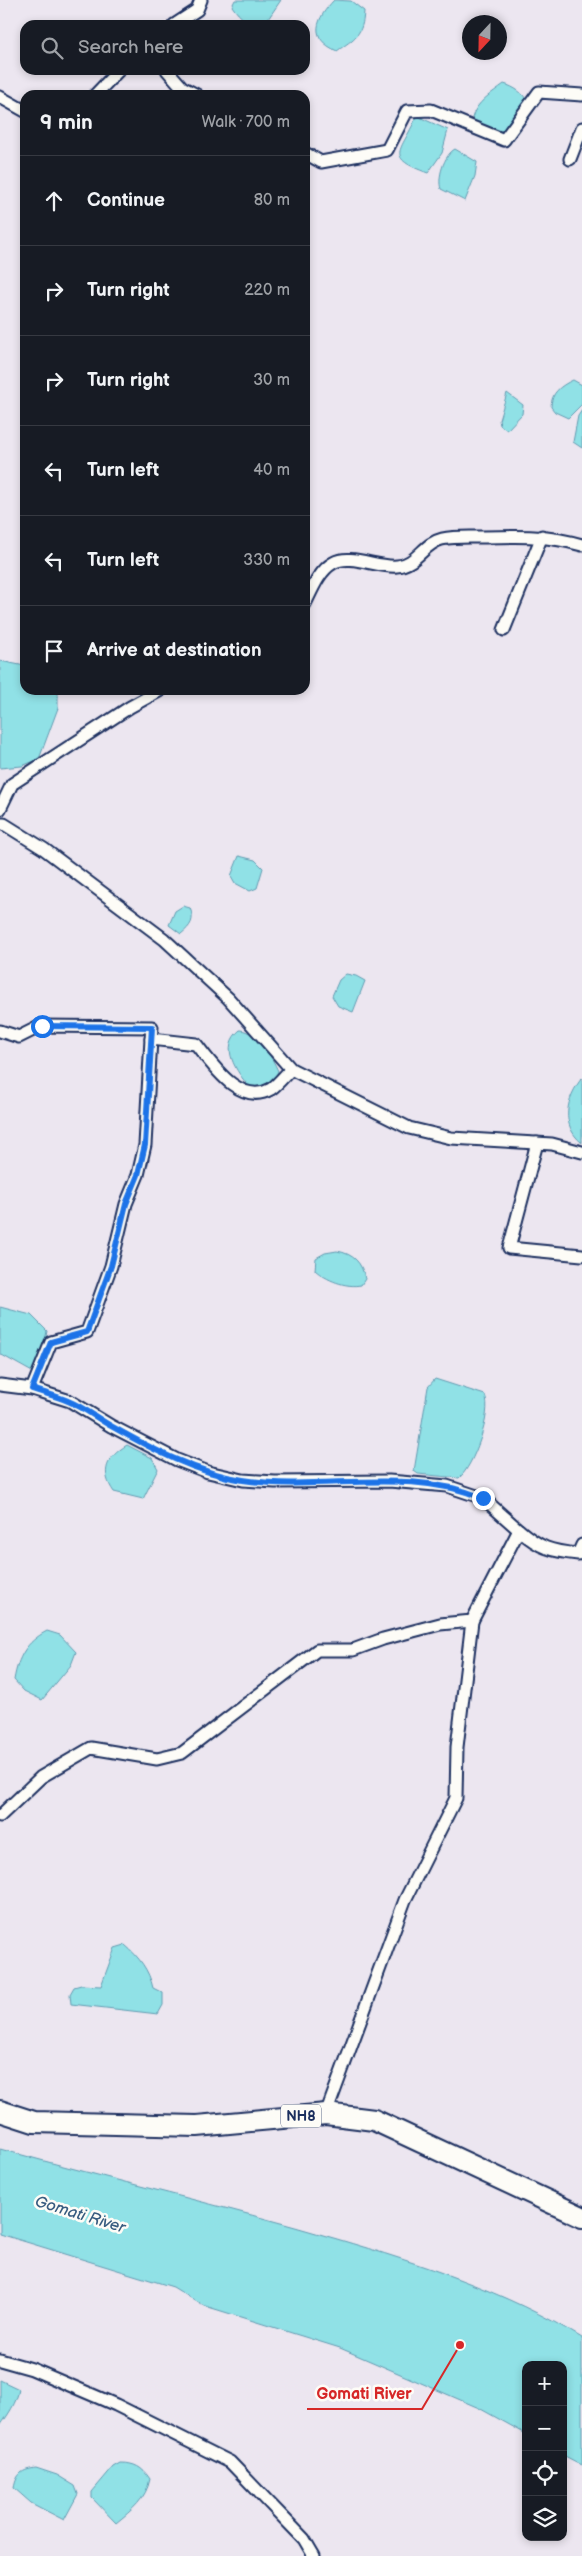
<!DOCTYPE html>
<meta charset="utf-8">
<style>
body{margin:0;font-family:"Balsamiq Sans",sans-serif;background:#20242c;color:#f1f3f6}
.controls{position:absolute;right:15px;bottom:15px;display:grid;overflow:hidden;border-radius:10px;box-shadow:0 2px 8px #0003}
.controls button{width:45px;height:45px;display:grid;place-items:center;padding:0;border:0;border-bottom:1px solid #363941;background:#171b24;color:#f1f3f6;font:25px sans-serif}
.compass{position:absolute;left:462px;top:15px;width:45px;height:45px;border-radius:50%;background:#171b24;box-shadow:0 2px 8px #0003;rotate:202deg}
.stop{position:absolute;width:15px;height:15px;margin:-11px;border:4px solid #1a73e8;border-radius:50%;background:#fff}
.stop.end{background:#1a73e8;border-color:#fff;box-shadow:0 1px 5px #0008}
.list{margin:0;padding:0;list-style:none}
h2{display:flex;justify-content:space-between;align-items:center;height:65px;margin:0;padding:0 20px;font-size:21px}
h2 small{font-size:16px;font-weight:400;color:#9ea1a6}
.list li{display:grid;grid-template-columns:32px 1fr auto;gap:15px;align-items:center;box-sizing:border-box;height:90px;padding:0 20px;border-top:1px solid #363941}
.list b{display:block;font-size:19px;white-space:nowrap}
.list em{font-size:16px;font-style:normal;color:#9ea1a6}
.icon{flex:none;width:28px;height:28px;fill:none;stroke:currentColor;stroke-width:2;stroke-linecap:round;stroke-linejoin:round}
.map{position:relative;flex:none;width:582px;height:2556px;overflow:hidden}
.search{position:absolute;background:#171b24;box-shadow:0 2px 8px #0003;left:20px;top:20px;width:290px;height:55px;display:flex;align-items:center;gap:12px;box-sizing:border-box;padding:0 18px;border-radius:15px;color:#9ea1a6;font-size:19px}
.panel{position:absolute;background:#171b24;box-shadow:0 2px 8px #0003;left:20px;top:90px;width:290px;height:605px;border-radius:15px}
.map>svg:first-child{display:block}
</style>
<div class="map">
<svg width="582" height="2556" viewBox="0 0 582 2556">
<rect width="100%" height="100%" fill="#ece6f0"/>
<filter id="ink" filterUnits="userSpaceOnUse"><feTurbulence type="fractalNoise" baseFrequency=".02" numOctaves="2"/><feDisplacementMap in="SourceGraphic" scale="10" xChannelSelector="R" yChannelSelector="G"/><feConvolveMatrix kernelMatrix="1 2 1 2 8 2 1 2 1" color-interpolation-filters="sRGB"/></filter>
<g filter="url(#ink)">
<g fill="#90e1e6" stroke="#619ab0">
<path d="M235,0H281L264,25C249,25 240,18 232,6Z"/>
<path d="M334,0L351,1L364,11C363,35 355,38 337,51C308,38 316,19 334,0Z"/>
<path d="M504,84C514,87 524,93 528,103L501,133L478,124L472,118C476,102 492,93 504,84Z"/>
<path d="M419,117L448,130L442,153L428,173C384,157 401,152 416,118Z"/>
<path d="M455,149L477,162L475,176L465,201L441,189C437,178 444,155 455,149Z"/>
<path d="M573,380L582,385V404L568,418L555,412L551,407C551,393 560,386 573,380Z"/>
<polygon points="507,393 523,405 522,414 507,430 500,425 499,420"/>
<polygon points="582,410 582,448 573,442 578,416"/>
<polygon points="0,661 25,666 25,690 58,690 58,708 39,759 22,766 0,768"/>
<polygon points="239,856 255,860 263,868 257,888 250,891 235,883 231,876"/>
<path d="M183,906L190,908C195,920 191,926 181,934L169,925L175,911Z"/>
<polygon points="346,974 356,976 365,981 353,1012 338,1006 332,996 339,980"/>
<path d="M240,1030C257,1031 272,1057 278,1071C273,1084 265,1089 250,1088C236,1071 219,1047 240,1030Z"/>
<path d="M582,1078V1143C560,1125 566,1098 582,1078Z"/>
<path d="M337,1251C354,1254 362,1263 365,1279L361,1285C346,1288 326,1280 315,1270L316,1258L325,1253Z"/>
<polygon points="0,1307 31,1315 47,1331 43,1351 34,1373 0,1354"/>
<path d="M435,1379L485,1395C493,1413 473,1467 459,1478L418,1474L414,1471L428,1387Z"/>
<path d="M127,1445L152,1458L158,1469L143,1499L114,1492C100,1472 106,1458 127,1445Z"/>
<path d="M47,1631L60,1635L76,1652L71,1665L42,1700L24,1691L14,1680C18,1657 26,1642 47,1631Z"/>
<path d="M125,1945C139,1957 149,1970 153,1988L163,1993V2005L158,2014L71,2004L70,1994L74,1987L81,1985L101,1986L115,1948Z"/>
<path d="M0,2149C112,2180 225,2206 337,2239C421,2264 507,2292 582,2338V2465L563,2455V2365H526V2434L479,2408L340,2348L202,2305L173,2287L0,2234Z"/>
<path d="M0,2380L19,2389C17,2402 8,2415 0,2426Z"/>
<path d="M120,2463C135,2463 142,2467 150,2479C146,2499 132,2510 116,2523L92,2498V2492L113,2467Z"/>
<path d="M36,2468L57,2475L75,2486L78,2494L64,2520L31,2503L14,2488C17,2473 22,2470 36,2468Z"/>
</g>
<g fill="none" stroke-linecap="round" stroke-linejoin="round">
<defs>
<g id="street">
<polyline points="174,25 197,10 201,0"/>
<polyline points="167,70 182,87 197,95"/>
<polyline points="95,95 119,70"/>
<polyline points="0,97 25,111"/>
<polyline points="305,153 321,162 387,150 407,111 431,110 504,140 539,92 582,95"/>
<polyline points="570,159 582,128"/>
<path d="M305,604C312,590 319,571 333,563C350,553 377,568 397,566C416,565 424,543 442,539C455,536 470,537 484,537C518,536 549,535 582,545"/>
<polyline points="504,630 542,536"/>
<polyline points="0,809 12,784 130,707 161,690"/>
<polyline points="0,824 4,824 44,849 164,939 228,998 291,1069 409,1128 451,1138 552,1144 582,1152"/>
<polyline points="0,1031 19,1037 41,1026 152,1027 151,1039"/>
<polyline points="537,1143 509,1248 582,1255"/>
<polyline points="0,1385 32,1389 70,1401 111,1426 177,1460 208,1472 243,1480 275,1482 389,1481 447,1486 483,1498 519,1530"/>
<path d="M32,1389L51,1342L87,1332L111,1266L126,1204L138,1175L145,1145L151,1039L196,1044C212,1064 240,1107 271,1089C278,1084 285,1075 291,1069"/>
<path d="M0,1816L41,1777L91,1748L157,1759L182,1753L317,1650H353L383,1639L440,1624L472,1621L519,1530C540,1548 550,1551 578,1554L582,1545"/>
<polyline points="326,2114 405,1900 456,1798 457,1747 472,1621"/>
<polyline points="0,2360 32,2369 116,2405 230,2462 304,2539 314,2556"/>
</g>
<polyline id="highway" points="0,2111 34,2122 197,2126 326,2114 374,2120 582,2217"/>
</defs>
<use href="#street" stroke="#1b2f5e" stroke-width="15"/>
<use href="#highway" stroke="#1b2f5e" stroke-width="24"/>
<use href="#street" stroke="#fdfcf7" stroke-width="11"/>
<use href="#highway" stroke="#fdfcf7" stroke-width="20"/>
</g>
</g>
<g fill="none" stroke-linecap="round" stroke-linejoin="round" filter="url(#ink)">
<path stroke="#1a73e8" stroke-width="6" d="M42,1026L152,1027L145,1145L138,1175L126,1204L111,1266L87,1332L51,1342L32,1389C44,1393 57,1396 68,1401C83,1407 97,1418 111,1426C152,1449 196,1473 243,1480C323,1492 407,1466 483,1498"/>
</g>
<g text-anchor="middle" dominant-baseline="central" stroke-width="5" stroke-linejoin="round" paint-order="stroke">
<rect fill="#fdfcf7" stroke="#5f6c8c" stroke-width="1" x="281" y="2104.5" width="40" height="23" rx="4"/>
<g font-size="14" font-weight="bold" fill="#1b2f5e">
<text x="301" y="2116">NH8</text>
</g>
<g font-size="16" font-style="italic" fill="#385c80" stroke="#fdfcf7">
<text transform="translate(80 2215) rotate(17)">Gomati River</text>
</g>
</g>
<path fill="none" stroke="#d62828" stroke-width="2" d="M460 2345L422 2409H307"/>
<circle fill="#d62828" stroke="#fdfcf7" stroke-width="2" cx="460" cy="2345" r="5"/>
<g font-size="16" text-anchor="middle" font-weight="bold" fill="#d62828" stroke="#fdfcf7" stroke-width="5" stroke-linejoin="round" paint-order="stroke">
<text x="364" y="2399">Gomati River</text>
</g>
</svg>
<div class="controls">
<button>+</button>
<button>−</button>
<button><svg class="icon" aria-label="locate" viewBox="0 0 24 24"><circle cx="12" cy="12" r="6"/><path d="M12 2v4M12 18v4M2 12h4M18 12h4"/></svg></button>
<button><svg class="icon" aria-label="layers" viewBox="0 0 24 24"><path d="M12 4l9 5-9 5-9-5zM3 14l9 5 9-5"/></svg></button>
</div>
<svg class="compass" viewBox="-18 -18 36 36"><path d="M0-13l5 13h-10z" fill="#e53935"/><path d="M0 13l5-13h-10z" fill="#9ea1a6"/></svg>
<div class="stop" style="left:42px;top:1026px"></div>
<div class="stop end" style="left:483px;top:1498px"></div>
<div class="search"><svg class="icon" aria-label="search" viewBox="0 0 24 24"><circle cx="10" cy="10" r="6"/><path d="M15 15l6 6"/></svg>Search here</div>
<section class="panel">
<h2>9 min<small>Walk · 700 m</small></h2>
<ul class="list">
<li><svg class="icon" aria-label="ahead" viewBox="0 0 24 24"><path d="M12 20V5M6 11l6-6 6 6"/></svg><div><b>Continue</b></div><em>80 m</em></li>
<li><svg class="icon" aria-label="right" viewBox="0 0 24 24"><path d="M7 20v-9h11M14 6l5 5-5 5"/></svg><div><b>Turn right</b></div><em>220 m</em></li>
<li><svg class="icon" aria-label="right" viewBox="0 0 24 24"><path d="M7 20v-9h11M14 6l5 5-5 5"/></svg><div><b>Turn right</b></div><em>30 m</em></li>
<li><svg class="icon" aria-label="left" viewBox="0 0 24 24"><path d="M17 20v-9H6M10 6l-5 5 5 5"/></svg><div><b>Turn left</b></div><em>40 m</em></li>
<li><svg class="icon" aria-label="left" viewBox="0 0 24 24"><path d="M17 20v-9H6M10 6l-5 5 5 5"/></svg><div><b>Turn left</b></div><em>330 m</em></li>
<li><svg class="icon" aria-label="arrive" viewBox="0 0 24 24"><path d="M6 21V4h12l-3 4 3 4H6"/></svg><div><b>Arrive at destination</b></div></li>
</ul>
</section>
</div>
